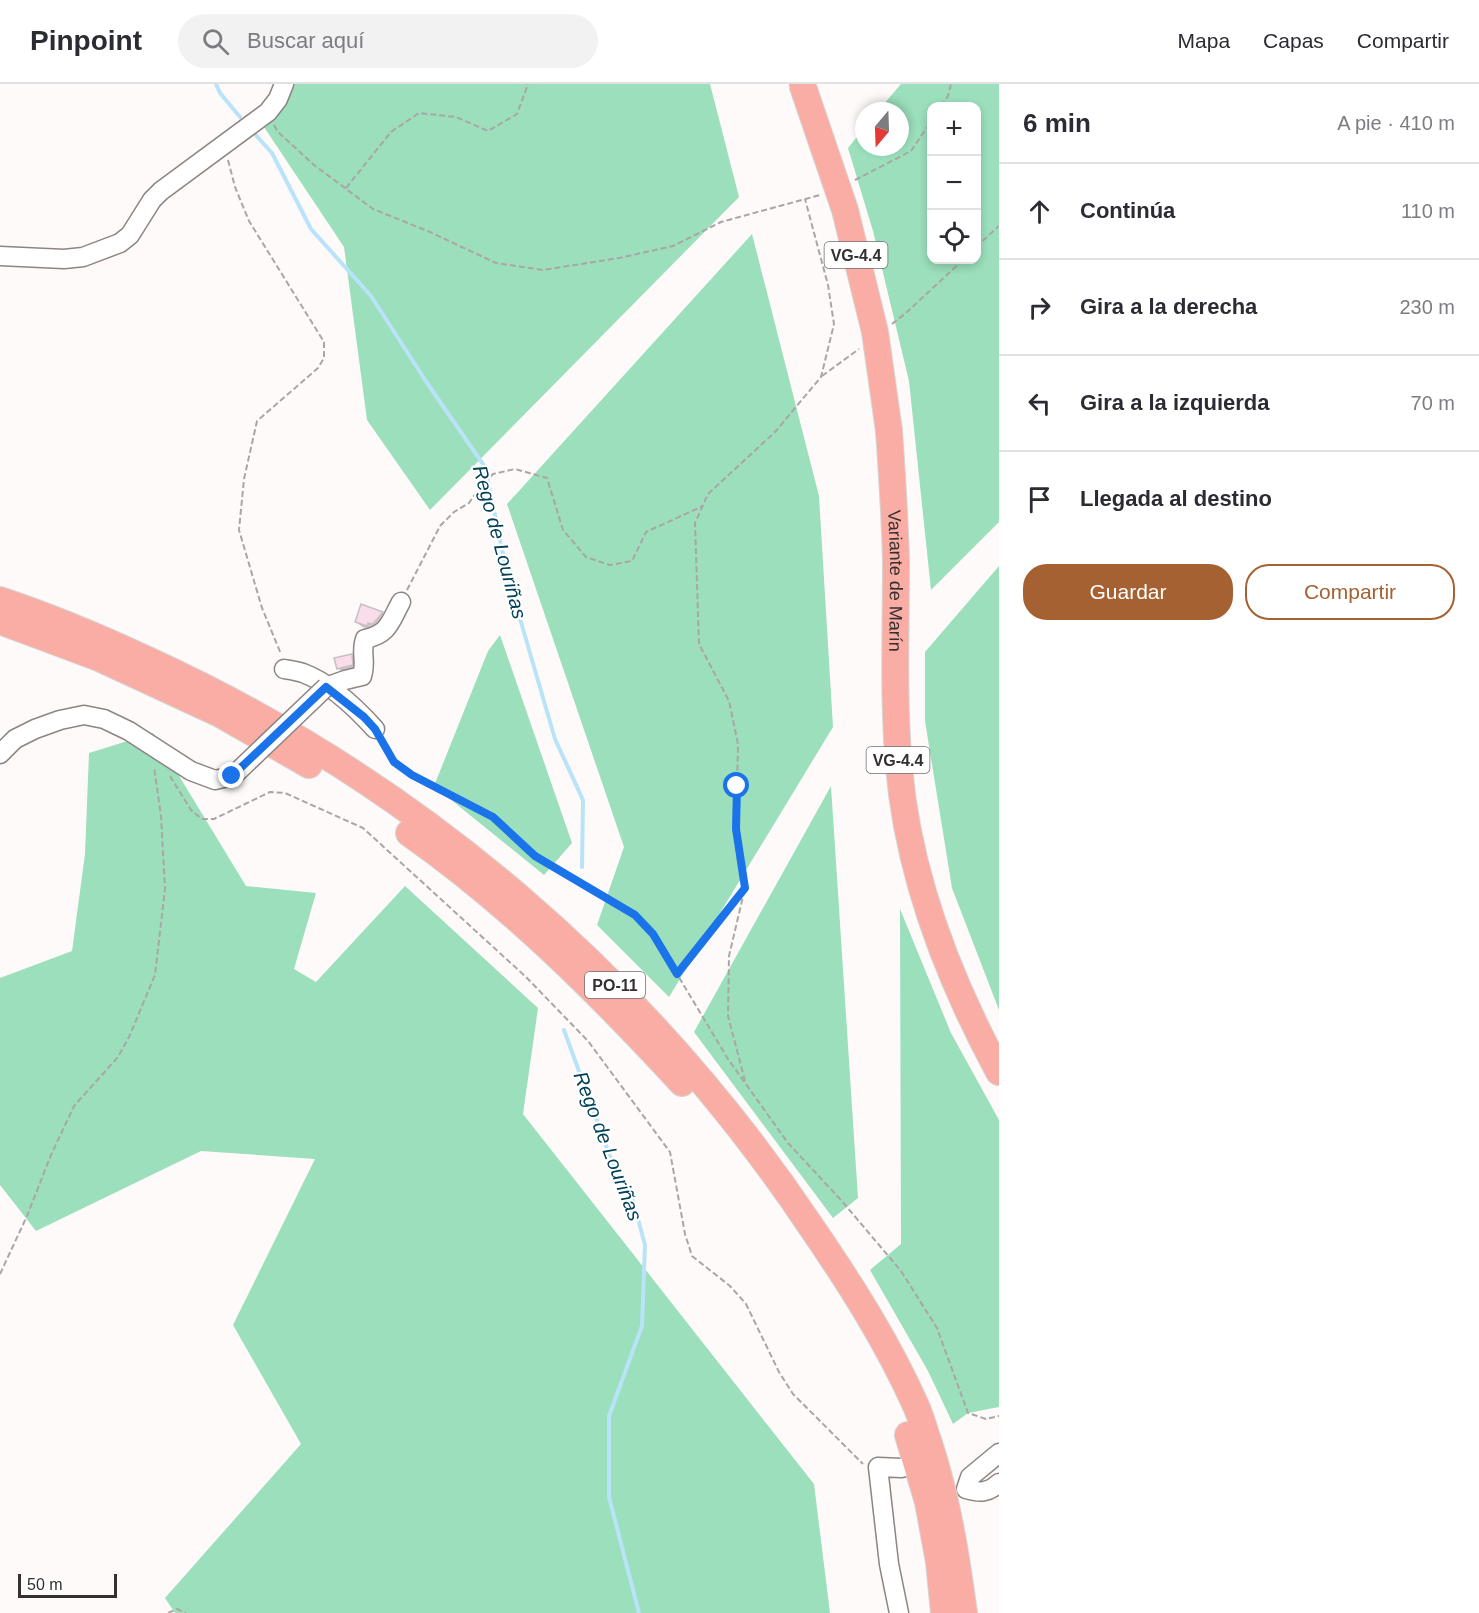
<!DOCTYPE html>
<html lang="es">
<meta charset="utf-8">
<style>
body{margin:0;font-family:Helvetica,sans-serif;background:#f2f2f3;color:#2b2b33}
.controls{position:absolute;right:18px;top:18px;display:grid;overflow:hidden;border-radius:12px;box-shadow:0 3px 9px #0003}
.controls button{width:54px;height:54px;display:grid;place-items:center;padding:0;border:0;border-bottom:2px solid #e1e1e2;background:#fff;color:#2b2b33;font:30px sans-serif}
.compass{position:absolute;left:855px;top:18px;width:54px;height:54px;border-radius:50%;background:#fff;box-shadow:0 3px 9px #0003;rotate:199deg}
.scale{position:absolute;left:18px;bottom:15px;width:99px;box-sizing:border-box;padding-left:6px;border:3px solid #33302f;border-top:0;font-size:16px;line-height:21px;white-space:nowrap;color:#33302f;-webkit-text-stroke:4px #fff;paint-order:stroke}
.stop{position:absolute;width:18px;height:18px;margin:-14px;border:4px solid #1a73e8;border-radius:50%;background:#fff}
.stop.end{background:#1a73e8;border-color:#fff;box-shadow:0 2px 6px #0008}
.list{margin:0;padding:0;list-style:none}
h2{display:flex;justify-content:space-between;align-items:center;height:78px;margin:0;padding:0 24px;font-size:26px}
h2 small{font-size:20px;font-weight:400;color:#7c7c81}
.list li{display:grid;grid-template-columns:39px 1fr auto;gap:18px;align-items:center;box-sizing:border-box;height:96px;padding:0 24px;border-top:2px solid #e1e1e2}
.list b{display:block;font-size:22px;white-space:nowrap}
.list em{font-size:20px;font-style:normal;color:#7c7c81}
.actions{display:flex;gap:12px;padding:18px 24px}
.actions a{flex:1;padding:14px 0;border:2px solid #a56131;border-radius:24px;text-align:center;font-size:21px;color:#a56131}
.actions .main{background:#a56131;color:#fff}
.icon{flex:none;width:33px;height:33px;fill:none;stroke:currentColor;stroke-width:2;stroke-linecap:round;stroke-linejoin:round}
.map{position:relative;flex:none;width:999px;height:1529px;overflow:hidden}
header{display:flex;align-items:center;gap:36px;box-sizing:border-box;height:84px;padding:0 30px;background:#fff;border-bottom:2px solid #e1e1e2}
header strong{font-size:28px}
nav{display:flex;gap:33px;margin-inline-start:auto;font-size:21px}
.search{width:420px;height:54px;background:#f2f2f3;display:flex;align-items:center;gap:15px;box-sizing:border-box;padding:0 21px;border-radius:33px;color:#7c7c81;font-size:22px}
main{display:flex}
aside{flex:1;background:#fff}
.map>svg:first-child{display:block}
</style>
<header>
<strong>Pinpoint</strong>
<div class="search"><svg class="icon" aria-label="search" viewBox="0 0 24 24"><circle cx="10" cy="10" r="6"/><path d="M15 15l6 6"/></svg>Buscar aquí</div>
<nav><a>Mapa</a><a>Capas</a><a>Compartir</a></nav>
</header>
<main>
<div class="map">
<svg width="999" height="1529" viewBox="0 0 999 1529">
<rect width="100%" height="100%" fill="#fefaf9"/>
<g fill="#9bdfbc" fill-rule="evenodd">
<polygon points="291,0 710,0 739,113 430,426 367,336 344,163 264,43 290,13"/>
<path d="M901,0H999V438L931,506L909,297L873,147L848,64L864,44V63H900V27H878ZM932,22H976V176H932Z"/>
<polygon points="752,150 819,412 833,643 669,913 597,841 624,763 507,420"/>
<polygon points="999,482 999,926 952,804 925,637 925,568"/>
<polygon points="500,551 572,759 544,791 434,702 488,567"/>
<polygon points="153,649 246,802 316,809 294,885 316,898 405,802 538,924 523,1030 814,1400 830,1529 175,1529 165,1514 301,1360 233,1241 315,1075 201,1067 36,1147 0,1101 0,894 72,867 85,770 89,669"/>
<polygon points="831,702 858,1114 833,1134 694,948"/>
<polygon points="900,825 951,949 999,1036 999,1323 968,1329 953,1340 928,1287 870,1186 901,1160"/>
</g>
<g fill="#0003">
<polygon points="362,522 383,529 387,534 379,544 372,543 371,546 362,543 357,538"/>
<polygon points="351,572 356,577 357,586 343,589 338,584"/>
</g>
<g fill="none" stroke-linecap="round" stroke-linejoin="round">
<g stroke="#b9e3f9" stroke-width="4">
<polyline points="216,0 220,9 240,33"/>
<polyline points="254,49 272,69 311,145 371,212 427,299 485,383 507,490 555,655 583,716 582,783"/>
<polyline points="564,946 611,1075 631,1109 645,1161 642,1242 609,1332 609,1413 639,1529"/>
</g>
</g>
<g fill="#f9ddeb" stroke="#c8bfc3" stroke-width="1.5">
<polygon points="361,520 383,528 373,540 368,539 367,542 355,538"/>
<polygon points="352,570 353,581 337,585 334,574"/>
</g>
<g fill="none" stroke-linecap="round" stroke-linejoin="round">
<defs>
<g id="minor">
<polyline points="0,172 64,175 83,173 120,159 130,151 152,116 161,107 268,28 278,15 284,0"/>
<path d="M284,585C290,586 297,587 303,589C330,599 356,624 375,645"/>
<path d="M326,603L345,596L362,592C367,576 360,570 365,555C389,550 390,538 401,518"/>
<polyline points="0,670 15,655 35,645 60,636 84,631 104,635 129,647 191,687 215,696 233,692"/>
<path d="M999,1369L970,1393L966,1405C980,1409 988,1409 999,1399"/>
<polyline points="899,1529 889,1480 878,1383 902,1384"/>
</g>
<g id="highway">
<path id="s1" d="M889,347C892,390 895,435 896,478C896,547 893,615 899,683C908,791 948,894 999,988"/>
<path d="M0,516C51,533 101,554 150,577C420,701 647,897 812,1144C851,1201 888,1259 916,1322C921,1333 924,1345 928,1356C947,1413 956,1470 964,1529"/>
<polyline points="0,537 99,574 220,630 309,681"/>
<path d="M409,749C510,820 598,908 682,999"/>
<polyline points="908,1351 928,1418 939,1478 944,1529"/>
</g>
</defs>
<use href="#minor" stroke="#8d8581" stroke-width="21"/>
<use href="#highway" stroke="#d6d6d5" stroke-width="28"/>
<g stroke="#aaa6a5" stroke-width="2" stroke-dasharray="6 3" stroke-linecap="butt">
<polyline points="941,22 948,12 951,0"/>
<polyline points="274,41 278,48 314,81 373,125 430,148 496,179 543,186 619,174 673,162 721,138 820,111"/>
<polyline points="228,76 235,103 249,137 324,258 324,274 318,284 257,337 244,395 239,446 262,524 281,570"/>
<polyline points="855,96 911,67 932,36"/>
<polyline points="346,104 391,48 419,29 456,33 488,47 517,30 528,0"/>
<polyline points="976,163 999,142"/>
<polyline points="892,240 907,228 963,176"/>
<polyline points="822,292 859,265"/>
<polyline points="407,506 440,442 454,428 469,419 480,403 493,390 515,385 547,394 563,446 586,473 610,481 632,477 646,448 703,422"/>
<polyline points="382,658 394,678 413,691 493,733 535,772 635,831 653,850 728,975 788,1059 841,1116 901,1187 937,1244 968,1329 986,1335 999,1332"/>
<polyline points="170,692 191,726 202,735 214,735 270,708 285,709 363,744 526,893 588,957 670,1068 685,1150 692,1172 730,1202 746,1220 779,1288 793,1310 863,1380"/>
<polyline points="678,889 743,806"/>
<polyline points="745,997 728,932 729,872 745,804 736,745 738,660 729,617 699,560 695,439 708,410 775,348 821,293 834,240 828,201 805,115"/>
<polyline points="0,1190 27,1132 51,1071 74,1022 118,973 129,953 155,891 165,805 161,732 154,683"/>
<polyline points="168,1529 177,1525 186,1529"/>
</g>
<use href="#minor" stroke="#fff" stroke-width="18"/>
<use href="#highway" stroke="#faada4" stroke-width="26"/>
<defs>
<polyline id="minor-bridge" points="233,692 326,603"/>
<polyline id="highway-bridge" points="802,0 845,126 875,248 889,347"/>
</defs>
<use href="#minor-bridge" stroke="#8d8581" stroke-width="21" stroke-linecap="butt"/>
<use href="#highway-bridge" stroke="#d6d6d5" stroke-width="28" stroke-linecap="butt"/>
<use href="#minor-bridge" stroke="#fff" stroke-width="18"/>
<use href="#highway-bridge" stroke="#faada4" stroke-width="26"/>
</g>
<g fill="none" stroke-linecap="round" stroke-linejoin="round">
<polyline stroke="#1a73e8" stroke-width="8" points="232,692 326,603 364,633 375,645 394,678 412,691 493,733 535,772 635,831 653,850 677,890 745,804 736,745 737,702"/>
</g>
<g text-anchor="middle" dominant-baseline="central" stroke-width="4.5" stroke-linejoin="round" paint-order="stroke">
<g fill="#fff" stroke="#706e6d" stroke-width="1.5">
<rect x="824.5" y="158" width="63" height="26" rx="4.5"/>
<rect x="866.5" y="663" width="63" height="26" rx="4.5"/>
<rect x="585" y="888" width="60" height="26" rx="4.5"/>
</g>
<g font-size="16" font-weight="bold" fill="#33302f">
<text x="856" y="171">VG-4.4</text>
<text x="898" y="676">VG-4.4</text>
<text x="615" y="901">PO-11</text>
</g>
<g font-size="18" fill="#33302f" stroke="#fff">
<text stroke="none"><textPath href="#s1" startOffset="150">Variante de Marín</textPath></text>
</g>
<g font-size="20" font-style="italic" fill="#004058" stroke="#fff">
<text transform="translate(500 458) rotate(75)">Rego de Louriñas</text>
<text transform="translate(608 1062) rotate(69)">Rego de Louriñas</text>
</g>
</g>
</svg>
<div class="controls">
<button>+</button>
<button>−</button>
<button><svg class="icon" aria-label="locate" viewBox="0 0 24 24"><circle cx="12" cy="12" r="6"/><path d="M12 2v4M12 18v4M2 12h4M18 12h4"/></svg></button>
</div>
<svg class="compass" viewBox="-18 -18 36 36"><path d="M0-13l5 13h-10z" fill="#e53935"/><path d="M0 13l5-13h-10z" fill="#7c7c81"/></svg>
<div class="scale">50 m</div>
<div class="stop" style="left:737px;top:702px"></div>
<div class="stop end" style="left:232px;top:692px"></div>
</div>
<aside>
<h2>6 min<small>A pie · 410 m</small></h2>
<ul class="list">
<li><svg class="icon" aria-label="ahead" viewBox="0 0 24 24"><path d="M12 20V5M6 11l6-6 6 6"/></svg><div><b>Continúa</b></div><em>110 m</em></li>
<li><svg class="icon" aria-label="right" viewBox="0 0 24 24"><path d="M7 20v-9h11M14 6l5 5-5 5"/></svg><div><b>Gira a la derecha</b></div><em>230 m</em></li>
<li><svg class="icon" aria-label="left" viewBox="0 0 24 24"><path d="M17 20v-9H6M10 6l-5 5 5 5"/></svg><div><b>Gira a la izquierda</b></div><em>70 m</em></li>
<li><svg class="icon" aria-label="arrive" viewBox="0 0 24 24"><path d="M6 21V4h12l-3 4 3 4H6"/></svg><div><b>Llegada al destino</b></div></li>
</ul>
<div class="actions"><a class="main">Guardar</a><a>Compartir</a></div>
</aside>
</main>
